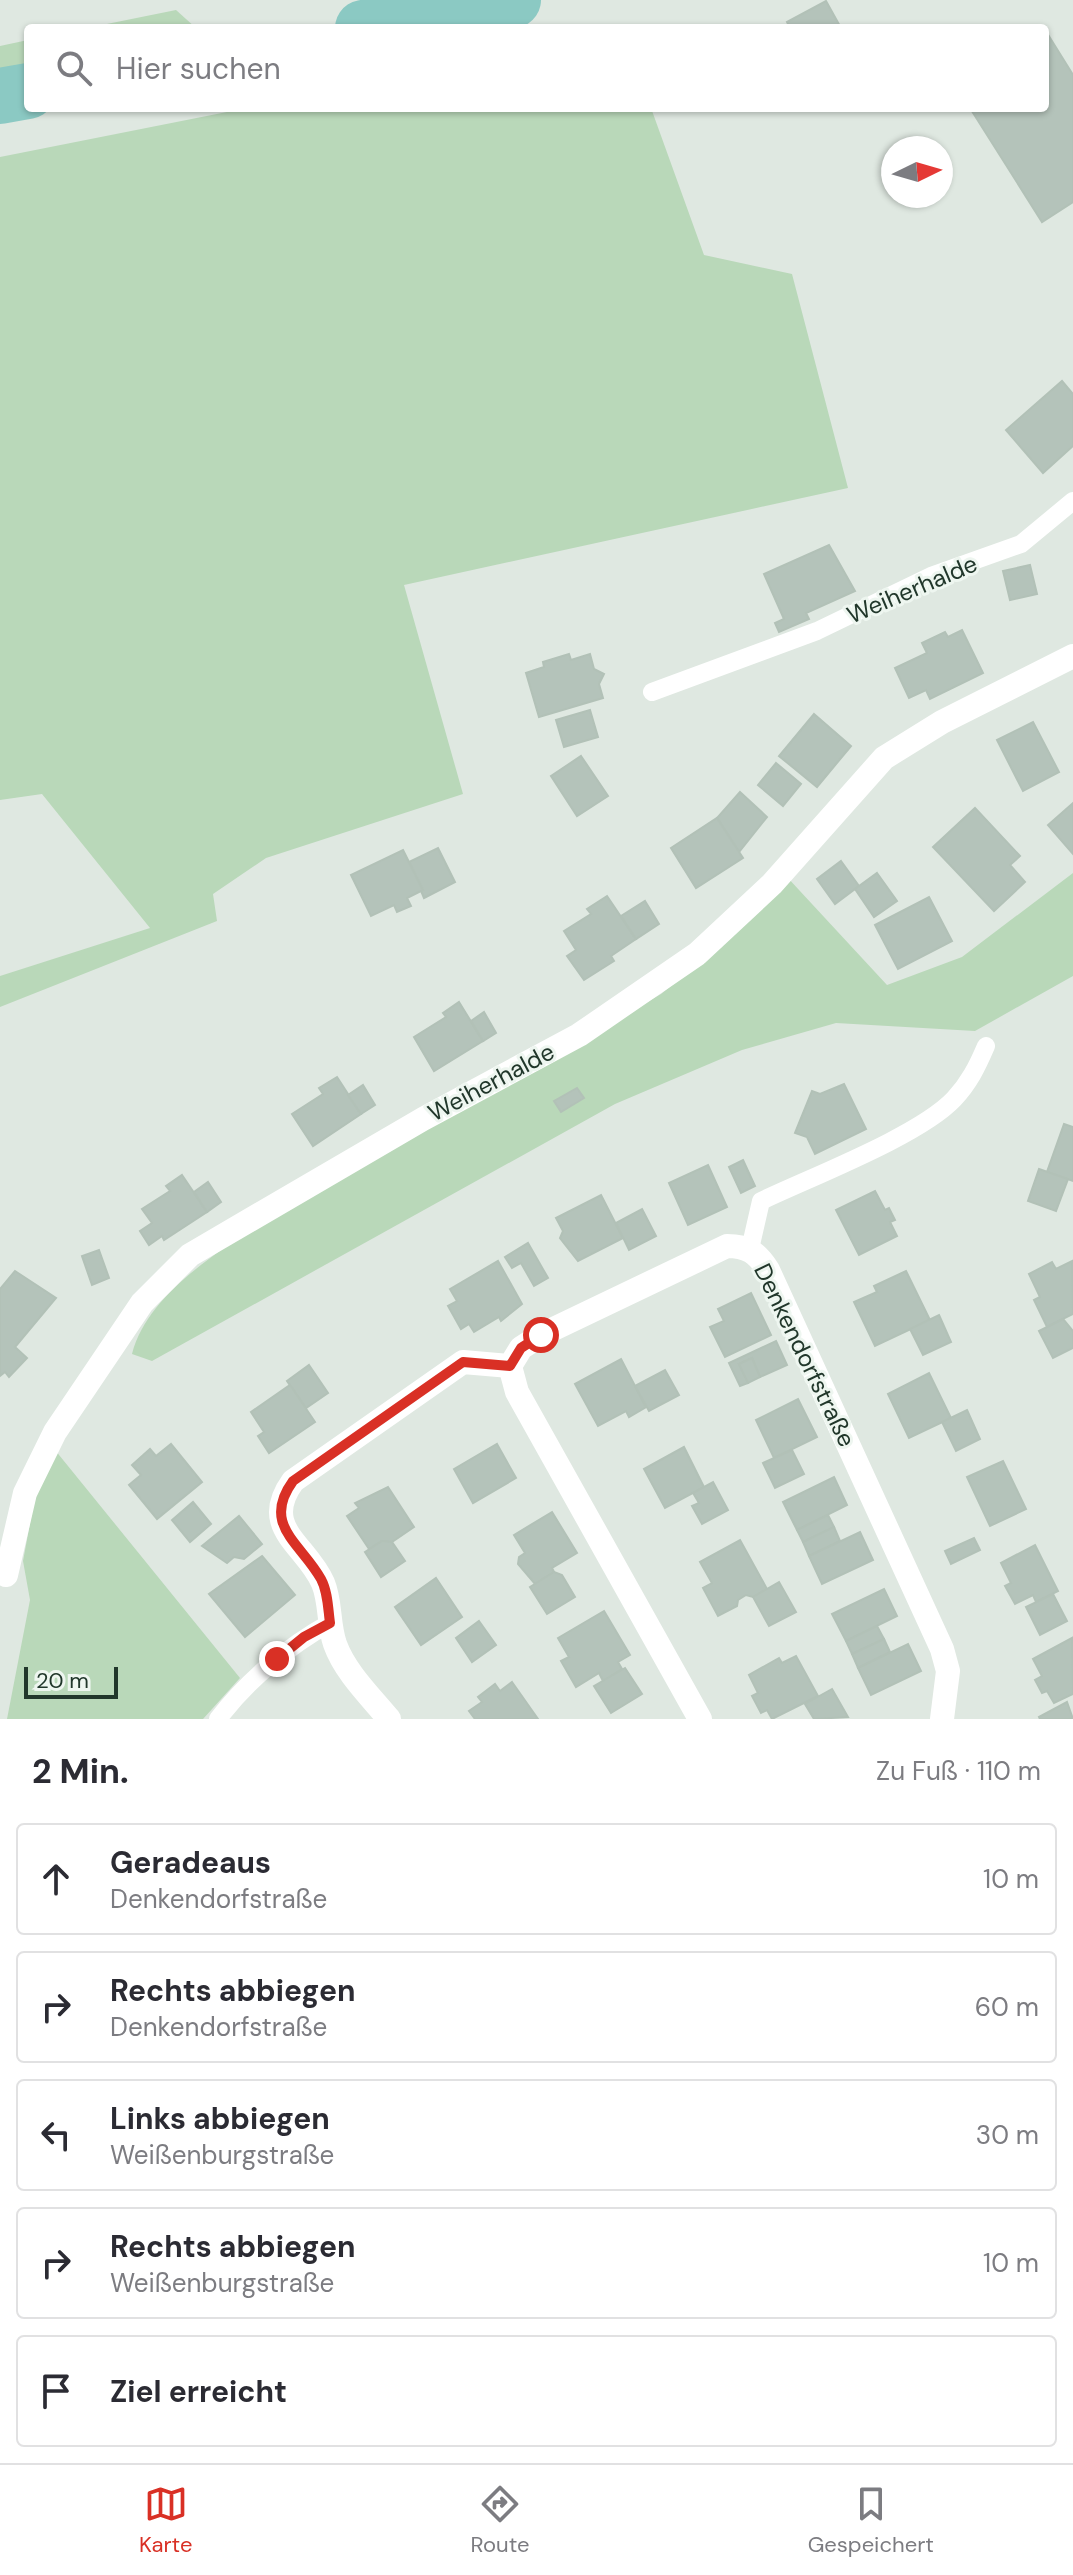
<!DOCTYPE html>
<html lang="de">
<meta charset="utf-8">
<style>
body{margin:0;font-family:"DM Sans",sans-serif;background:#f7f7f7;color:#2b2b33}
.compass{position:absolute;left:881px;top:136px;width:72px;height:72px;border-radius:50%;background:#fff;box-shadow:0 2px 6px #0004;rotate:85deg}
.scale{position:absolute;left:24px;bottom:20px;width:94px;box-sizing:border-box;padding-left:8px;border:4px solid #21372b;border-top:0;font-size:22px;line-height:28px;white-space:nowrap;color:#21372b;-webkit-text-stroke:6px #eef6f0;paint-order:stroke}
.stop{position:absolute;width:24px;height:24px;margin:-18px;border:6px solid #d93025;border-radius:50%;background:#fff}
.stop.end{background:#d93025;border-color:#fff;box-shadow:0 2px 8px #0008}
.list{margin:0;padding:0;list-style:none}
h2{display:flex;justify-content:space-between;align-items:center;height:104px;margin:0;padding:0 32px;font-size:34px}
h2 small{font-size:26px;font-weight:400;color:#7c7c81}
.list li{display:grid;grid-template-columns:52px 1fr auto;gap:24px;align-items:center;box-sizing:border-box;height:112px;margin:0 16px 16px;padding:0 16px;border:2px solid #e1e1e2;border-radius:8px}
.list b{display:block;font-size:30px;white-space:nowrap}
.list p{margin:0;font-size:26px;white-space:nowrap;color:#7c7c81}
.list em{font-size:26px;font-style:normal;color:#7c7c81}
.icon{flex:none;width:44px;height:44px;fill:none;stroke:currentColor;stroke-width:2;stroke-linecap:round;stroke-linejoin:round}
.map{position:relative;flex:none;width:1073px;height:1719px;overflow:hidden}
.search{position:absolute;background:#fff;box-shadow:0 2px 6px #0004;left:24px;right:24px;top:24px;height:88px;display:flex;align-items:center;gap:20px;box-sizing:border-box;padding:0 28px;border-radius:8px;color:#7c7c81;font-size:30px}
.sheet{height:744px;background:#fff}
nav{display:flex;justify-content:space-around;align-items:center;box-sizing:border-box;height:112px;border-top:2px solid #e1e1e2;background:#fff;font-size:22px;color:#7c7c81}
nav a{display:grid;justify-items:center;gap:4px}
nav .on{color:#d93025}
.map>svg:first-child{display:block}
</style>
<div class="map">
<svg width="1073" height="1719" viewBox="0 0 1073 1719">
<rect width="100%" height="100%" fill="#dfe8e1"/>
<g fill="#b9d8b9">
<polygon points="176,10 196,28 87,28"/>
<polygon points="28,40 28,65 0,71 0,46"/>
<polygon points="247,108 651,108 704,255 792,274 848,488 404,585 463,794 266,858 213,894 217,921 0,1007 0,976 150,928 42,794 0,800 0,157"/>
<path d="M1073,873V976L975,1031L836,1023L742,1050L615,1104L152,1361L132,1354C144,1307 190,1272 228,1245L661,994L712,953L787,877L887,985L962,957Z"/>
<polygon points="55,1450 240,1678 203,1719 7,1719 30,1600 23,1561 34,1502"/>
</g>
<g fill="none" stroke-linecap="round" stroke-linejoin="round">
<g stroke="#8bc9c3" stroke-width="56">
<polyline points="363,28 513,0"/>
<polyline points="0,96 28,91"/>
</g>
</g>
<g fill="#b4c3ba" stroke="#b2c1b7" stroke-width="2">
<polygon points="826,1 841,28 790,28 787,22"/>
<polygon points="1047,33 1073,75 1073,202 1042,222 970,108 1045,108"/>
<polygon points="1062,381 1073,394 1073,446 1043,473 1006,430"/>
<polygon points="829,545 855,591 806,613 809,619 779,632 775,623 784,619 764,574"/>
<polygon points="1030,565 1037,594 1010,600 1003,571"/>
<polygon points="962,630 983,673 930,699 926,690 909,698 895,668 927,653 922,643 945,632 948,637"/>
<polygon points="569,654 571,660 590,654 594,669 604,674 599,684 603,698 539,717 526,673 544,667 543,662"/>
<polygon points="590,710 598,737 564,747 556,720"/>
<polygon points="814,714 851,746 817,787 779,756"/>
<polygon points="1033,722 1059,772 1023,791 997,740"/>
<polygon points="581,756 608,796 577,816 551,776"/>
<polygon points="776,763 801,784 783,806 758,785"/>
<polygon points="740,792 767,817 739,852 717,818"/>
<polygon points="1073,803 1073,854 1048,825"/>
<polygon points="975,808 1020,856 1010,865 1025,882 994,911 933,847"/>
<polygon points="717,818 743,858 696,888 671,848"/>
<polygon points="438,848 455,882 424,898 409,862"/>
<polygon points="403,850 423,890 407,898 411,906 397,912 394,905 371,916 351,875"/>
<polygon points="841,861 859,886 835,904 817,879"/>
<polygon points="877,873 897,901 874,917 855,889"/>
<polygon points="607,896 636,939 611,956 614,961 584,980 567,956 576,950 564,931 591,914 587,909"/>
<polygon points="929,897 952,941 898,969 875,925"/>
<polygon points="645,901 659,924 636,939 621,916"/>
<polygon points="459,1002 483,1041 434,1071 414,1037 446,1017 443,1013"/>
<polygon points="484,1012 496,1033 483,1041 471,1021"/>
<polygon points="337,1077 361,1114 313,1146 292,1114 323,1094 319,1088"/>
<polygon points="844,1084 866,1129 815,1154 807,1137 795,1133 812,1091 820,1094"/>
<polygon points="363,1085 375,1105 361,1114 348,1095"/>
<polygon points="577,1088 584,1098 561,1112 554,1101"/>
<polygon points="1064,1124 1073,1127 1073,1181 1047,1172"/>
<polygon points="743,1160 755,1186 741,1193 729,1167"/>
<polygon points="708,1165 727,1207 688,1225 669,1183"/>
<polygon points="1039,1169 1068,1179 1056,1211 1028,1201"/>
<polygon points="182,1175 207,1212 164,1240 162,1236 149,1245 140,1231 152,1223 142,1209 170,1191 166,1186"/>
<polygon points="208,1182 221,1202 207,1212 194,1192"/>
<polygon points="875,1191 885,1210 889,1208 895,1220 890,1222 897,1236 859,1255 836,1210"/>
<polygon points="601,1195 623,1238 578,1261 560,1238 563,1231 556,1218"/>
<polygon points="642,1209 656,1236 629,1250 616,1223"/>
<polygon points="528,1243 548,1278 534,1286 521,1263 512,1268 505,1257"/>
<polygon points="99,1250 109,1278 92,1285 82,1256"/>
<polygon points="498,1261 522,1304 501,1321 499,1317 474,1332 469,1324 461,1329 448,1306 457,1301 450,1289"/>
<polygon points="1072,1261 1073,1314 1047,1327 1034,1300 1040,1297 1029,1274 1052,1262 1056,1269"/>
<polygon points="15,1271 56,1298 15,1347 27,1358 9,1377 5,1372 0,1376 0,1289"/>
<polygon points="906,1271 930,1320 875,1346 854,1302 877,1292 874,1286"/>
<polygon points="751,1293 771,1335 725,1357 710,1327 724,1321 718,1309"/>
<polygon points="939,1315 951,1342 923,1355 910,1329"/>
<polygon points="1063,1319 1073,1331 1073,1348 1053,1358 1039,1331"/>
<polygon points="776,1341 787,1365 760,1377 752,1358 739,1364 748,1383 740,1386 729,1363"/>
<polygon points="752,1358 760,1377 748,1383 739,1364"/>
<polygon points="621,1359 646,1407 629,1417 626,1411 598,1426 575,1384"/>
<polygon points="309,1365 328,1393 306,1408 287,1381"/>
<polygon points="665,1370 679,1395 649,1411 635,1386"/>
<polygon points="929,1373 951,1418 909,1438 888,1394"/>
<polygon points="290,1385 315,1422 269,1453 258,1436 264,1432 251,1412"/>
<polygon points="798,1399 817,1437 774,1458 756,1420"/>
<polygon points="967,1410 980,1439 956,1451 942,1422"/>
<polygon points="171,1444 202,1482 157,1519 129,1485 141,1475 132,1465 150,1449 156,1456"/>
<polygon points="497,1444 516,1478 473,1503 454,1469"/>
<polygon points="684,1447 704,1487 665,1508 644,1469"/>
<polygon points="792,1450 804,1474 775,1488 763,1463"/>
<polygon points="1003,1461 1026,1509 990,1526 967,1477"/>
<polygon points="834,1477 847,1505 797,1530 783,1502"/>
<polygon points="713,1482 728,1510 702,1524 692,1506 699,1503 693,1493"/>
<polygon points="388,1487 414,1527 392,1542 382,1541 369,1549 347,1516 359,1508 355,1503"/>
<polygon points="193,1502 211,1524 190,1542 172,1520"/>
<polygon points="552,1512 577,1553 552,1568 554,1572 535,1584 518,1564 519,1557 525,1553 514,1535"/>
<polygon points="828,1515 834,1527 803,1542 797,1530"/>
<polygon points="239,1516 262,1544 244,1559 234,1557 227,1563 202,1546"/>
<polygon points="834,1527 840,1541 809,1556 803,1542"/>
<polygon points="860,1532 873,1560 822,1584 809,1556"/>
<polygon points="974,1538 980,1550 951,1564 945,1551"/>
<polygon points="740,1540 767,1589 753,1597 746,1595 738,1600 737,1606 718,1616 703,1588 712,1583 700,1562"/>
<polygon points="382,1541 392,1542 405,1561 381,1577 365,1552"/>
<polygon points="1035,1545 1058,1591 1036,1602 1033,1595 1015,1604 1005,1586 1011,1583 1001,1563"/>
<polygon points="262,1556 295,1595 245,1637 209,1594"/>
<polygon points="554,1572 562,1575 575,1597 547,1614 530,1587"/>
<polygon points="436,1578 462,1617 421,1645 395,1607"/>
<polygon points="779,1582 796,1612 769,1626 753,1597"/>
<polygon points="884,1589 897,1616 846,1641 832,1614"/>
<polygon points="1053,1594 1067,1621 1040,1635 1026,1607"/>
<polygon points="604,1611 630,1655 618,1662 622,1669 603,1681 599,1673 576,1687 561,1661 569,1657 558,1638"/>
<polygon points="479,1621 496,1645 472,1662 456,1638"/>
<polygon points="877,1626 884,1639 852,1654 846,1641"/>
<polygon points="1072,1638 1073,1694 1054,1703 1047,1691 1042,1693 1035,1680 1042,1676 1033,1659"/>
<polygon points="884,1639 890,1652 858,1668 852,1654"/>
<polygon points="908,1644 921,1671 871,1695 858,1668"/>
<polygon points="796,1656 818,1696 772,1719 767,1710 761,1713 752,1696 758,1693 749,1675 779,1658 782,1663"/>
<polygon points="625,1668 642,1694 611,1713 594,1686"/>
<polygon points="512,1682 538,1719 475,1719 469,1711 482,1702 478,1697 495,1684 500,1691"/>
<polygon points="832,1689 848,1717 814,1719 805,1704"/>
<polygon points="1067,1702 1073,1719 1040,1719 1039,1717"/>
</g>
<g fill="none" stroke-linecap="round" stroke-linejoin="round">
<g stroke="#fff" stroke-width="18">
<polyline points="652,692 817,631 931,576 1021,544 1073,501"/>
<path d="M750,1249L761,1201C811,1177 919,1136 954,1099C969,1083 977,1067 986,1046"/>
<path d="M218,1719C247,1681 288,1646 330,1623"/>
</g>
<g stroke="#fff" stroke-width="24">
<polyline points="510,1366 517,1392 700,1719"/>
<polyline points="0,1571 6,1575 25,1493 55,1432 142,1303 190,1255 423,1119 579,1035 697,954 772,884 884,758 942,722 1073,656"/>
<path d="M389,1719C370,1696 345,1672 335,1644C328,1624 331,1602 323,1583C306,1544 259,1528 293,1481L463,1362L510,1366L521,1348L541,1335L727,1246C748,1246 757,1253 768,1270L942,1649L948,1671L942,1719"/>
</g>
</g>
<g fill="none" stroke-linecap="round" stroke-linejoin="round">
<path stroke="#d93025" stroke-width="10" d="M277,1659L304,1637L330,1623C328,1609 328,1592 321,1579C301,1543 261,1525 293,1481L463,1362L510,1366L521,1348L541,1335"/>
</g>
<g text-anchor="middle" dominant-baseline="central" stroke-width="6" stroke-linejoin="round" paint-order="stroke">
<g font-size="24" fill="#21372b" stroke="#eef6f0">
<text transform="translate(912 589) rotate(-23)">Weiherhalde</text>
<text transform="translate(491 1082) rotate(-28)">Weiherhalde</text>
<text transform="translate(805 1355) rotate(64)">Denkendorfstraße</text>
</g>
</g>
</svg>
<svg class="compass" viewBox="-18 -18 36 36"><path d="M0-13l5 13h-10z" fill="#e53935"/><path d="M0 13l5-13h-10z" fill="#7c7c81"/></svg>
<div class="scale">20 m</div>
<div class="stop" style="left:541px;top:1335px"></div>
<div class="stop end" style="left:277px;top:1659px"></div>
<div class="search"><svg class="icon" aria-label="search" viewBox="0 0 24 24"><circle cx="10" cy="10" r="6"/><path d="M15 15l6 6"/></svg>Hier suchen</div>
</div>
<section class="sheet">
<h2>2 Min.<small>Zu Fuß · 110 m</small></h2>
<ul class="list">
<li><svg class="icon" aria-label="ahead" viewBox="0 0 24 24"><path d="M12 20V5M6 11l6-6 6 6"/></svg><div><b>Geradeaus</b><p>Denkendorfstraße</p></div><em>10 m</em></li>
<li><svg class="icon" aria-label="right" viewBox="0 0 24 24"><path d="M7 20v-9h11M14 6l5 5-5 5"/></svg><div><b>Rechts abbiegen</b><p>Denkendorfstraße</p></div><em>60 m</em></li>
<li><svg class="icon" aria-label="left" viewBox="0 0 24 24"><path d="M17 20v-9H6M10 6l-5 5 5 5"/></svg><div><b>Links abbiegen</b><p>Weißenburgstraße</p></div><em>30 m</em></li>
<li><svg class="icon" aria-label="right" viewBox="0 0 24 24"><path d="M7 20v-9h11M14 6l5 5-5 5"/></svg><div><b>Rechts abbiegen</b><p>Weißenburgstraße</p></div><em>10 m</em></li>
<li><svg class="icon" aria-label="arrive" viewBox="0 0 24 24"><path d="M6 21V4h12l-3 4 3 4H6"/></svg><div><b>Ziel erreicht</b></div></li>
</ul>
</section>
<nav>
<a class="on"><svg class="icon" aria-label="map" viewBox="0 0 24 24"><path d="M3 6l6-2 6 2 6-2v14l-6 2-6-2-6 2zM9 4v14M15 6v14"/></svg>Karte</a>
<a><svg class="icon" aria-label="directions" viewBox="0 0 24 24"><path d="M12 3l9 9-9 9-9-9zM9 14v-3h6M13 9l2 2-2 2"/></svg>Route</a>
<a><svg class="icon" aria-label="saved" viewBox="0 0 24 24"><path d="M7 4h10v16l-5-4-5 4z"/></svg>Gespeichert</a>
</nav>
